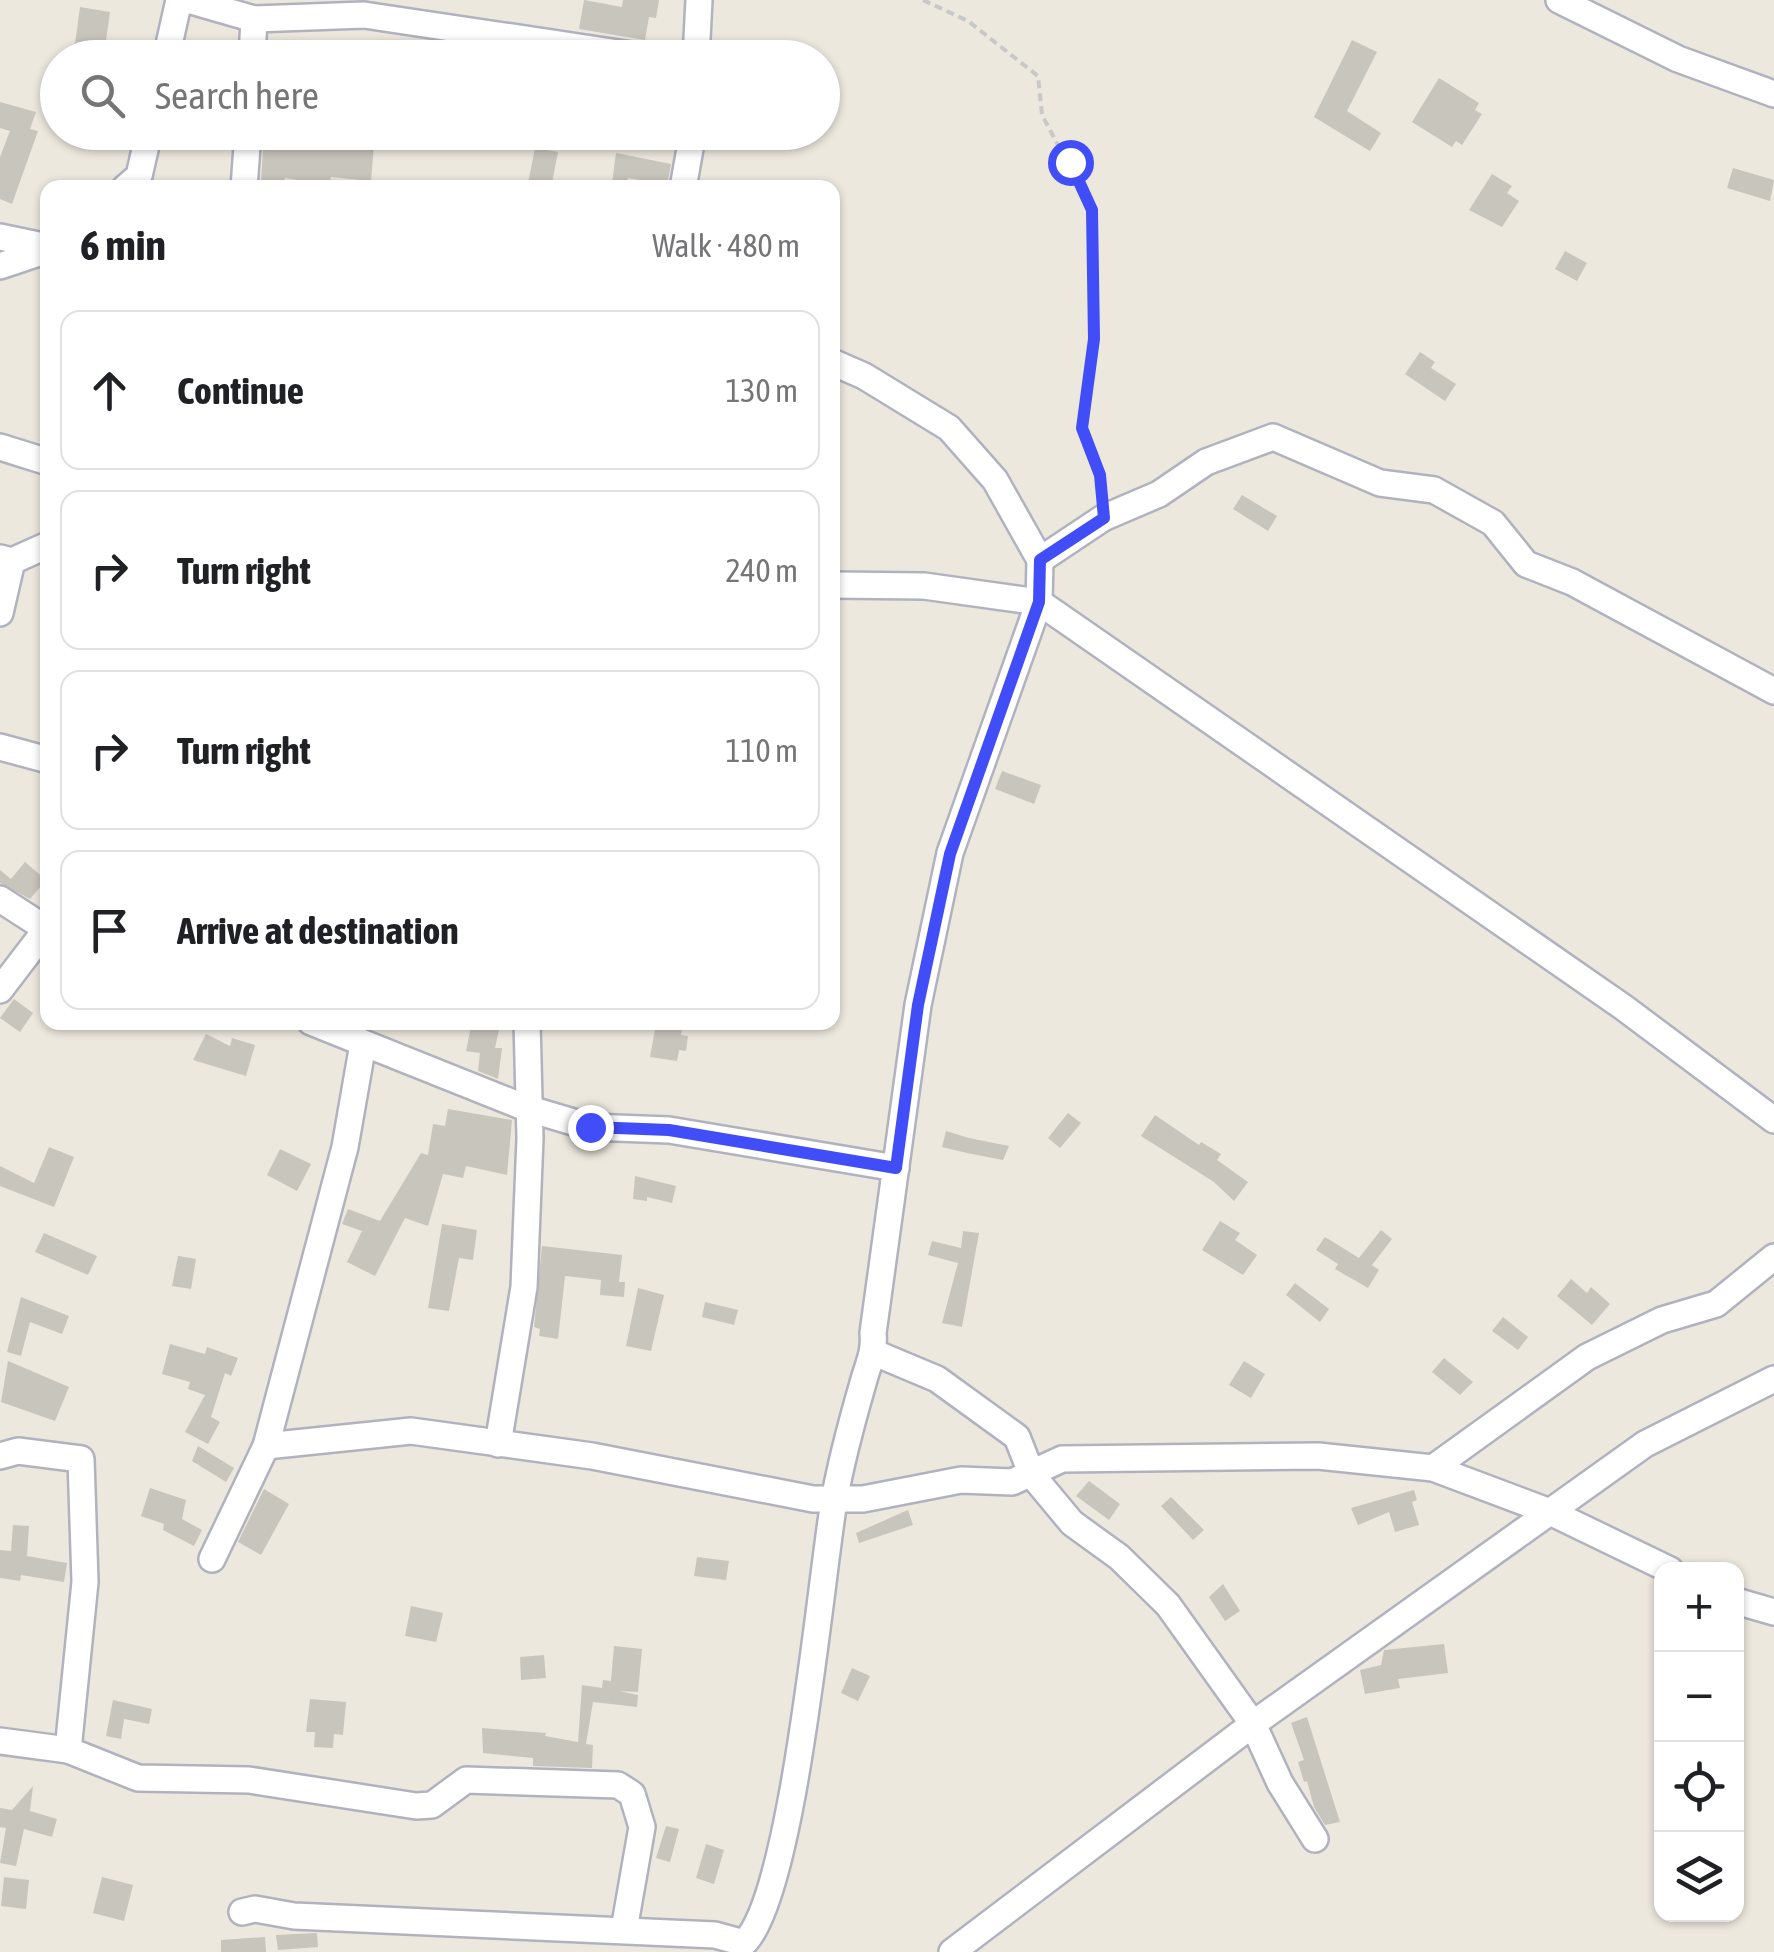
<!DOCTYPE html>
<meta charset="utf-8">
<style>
body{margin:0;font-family:"Asap Condensed",sans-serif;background:#f6f6f6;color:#202124}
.controls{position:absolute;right:30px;bottom:30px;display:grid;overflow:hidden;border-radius:20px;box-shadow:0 2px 8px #0004}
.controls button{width:90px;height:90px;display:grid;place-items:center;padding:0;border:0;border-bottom:2px solid #e0e0e0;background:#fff;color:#202124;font:50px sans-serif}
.stop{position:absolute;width:30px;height:30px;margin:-22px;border:8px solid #414ef7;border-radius:50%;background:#fff}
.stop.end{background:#414ef7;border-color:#fff;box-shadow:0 2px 10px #0008}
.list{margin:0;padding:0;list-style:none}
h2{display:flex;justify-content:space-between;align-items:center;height:130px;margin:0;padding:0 40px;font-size:42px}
h2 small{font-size:32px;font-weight:400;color:#757577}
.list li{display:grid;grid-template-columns:65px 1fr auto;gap:30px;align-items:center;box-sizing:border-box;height:160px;margin:0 20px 20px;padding:0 20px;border:2px solid #e0e0e0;border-radius:20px}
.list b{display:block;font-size:38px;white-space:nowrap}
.list em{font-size:32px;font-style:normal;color:#757577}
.icon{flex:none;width:55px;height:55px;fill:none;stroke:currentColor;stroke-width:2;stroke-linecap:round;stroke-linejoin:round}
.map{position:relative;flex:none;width:1774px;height:1952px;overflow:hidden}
.search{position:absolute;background:#fff;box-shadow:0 2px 8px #0004;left:40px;top:40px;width:800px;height:110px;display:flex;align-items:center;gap:25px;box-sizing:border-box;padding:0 35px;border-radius:55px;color:#757577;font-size:38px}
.panel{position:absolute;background:#fff;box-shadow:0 2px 8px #0004;left:40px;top:180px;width:800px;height:850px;border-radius:20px}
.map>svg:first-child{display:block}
</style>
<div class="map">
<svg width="1774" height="1952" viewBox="0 0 1774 1952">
<rect width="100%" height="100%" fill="#ede8de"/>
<g fill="#c8c5bd">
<polygon points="584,0 622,7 623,0 659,0 656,18 649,17 645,40 579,29"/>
<polygon points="80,7 110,12 105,48 75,44"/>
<polygon points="1352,40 1377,52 1347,111 1381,133 1370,151 1314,117"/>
<polygon points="1439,78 1479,103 1475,110 1482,114 1462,145 1456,141 1452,147 1412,122"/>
<polygon points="0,102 36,112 30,129 38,131 12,204 0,199 0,157 10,131 0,128"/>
<polygon points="64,132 112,132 107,149 64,137"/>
<polygon points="264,132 375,132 371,181 331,177 329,185 285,178 284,185 261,182"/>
<polygon points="535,148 558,152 551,188 527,188"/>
<polygon points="616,153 671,164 667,185 628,178 627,186 612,183"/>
<polygon points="1733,168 1774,180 1770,201 1727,188"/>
<polygon points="1492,174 1512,186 1507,193 1519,201 1502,227 1469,210"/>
<polygon points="1565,251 1587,263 1577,281 1555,269"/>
<polygon points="1420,352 1435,362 1431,368 1456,384 1445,401 1405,374"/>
<polygon points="1242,495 1277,516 1268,531 1233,509"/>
<polygon points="1002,771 1041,785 1034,804 995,789"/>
<polygon points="25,862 46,880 30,899 0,883 0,870 11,879"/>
<polygon points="14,999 33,1013 20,1032 0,1018"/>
<polygon points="472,1022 500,1025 495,1048 502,1048 498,1079 478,1071 480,1053 466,1051"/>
<polygon points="656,1024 682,1029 681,1035 688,1036 686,1051 679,1050 677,1061 650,1057"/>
<polygon points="206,1034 230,1046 232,1038 255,1045 246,1076 193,1060"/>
<polygon points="448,1109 512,1120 507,1175 466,1166 463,1178 443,1174 428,1226 405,1218 375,1276 347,1262 362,1231 342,1224 348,1209 380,1221 421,1153 428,1155 433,1124 445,1126"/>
<polygon points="1068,1113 1081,1123 1060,1148 1048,1138"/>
<polygon points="1155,1115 1199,1145 1201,1142 1221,1154 1217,1160 1248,1182 1234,1201 1214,1182 1141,1136"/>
<polygon points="946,1131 969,1138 1009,1146 1003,1160 967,1153 942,1147"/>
<polygon points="49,1147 74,1157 54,1207 0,1186 0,1166 34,1183"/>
<polygon points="280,1149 311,1164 297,1191 267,1175"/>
<polygon points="635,1176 676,1186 672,1203 647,1197 647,1201 633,1199"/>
<polygon points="1220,1221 1240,1233 1235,1240 1257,1255 1243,1275 1202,1250"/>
<polygon points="442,1224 477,1230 473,1260 459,1258 449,1311 428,1308"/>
<polygon points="1381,1230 1392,1239 1372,1265 1379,1270 1368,1288 1335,1269 1338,1264 1316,1250 1325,1237 1359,1258"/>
<polygon points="963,1231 979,1233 962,1327 942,1323 958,1263 928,1255 932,1241 961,1248"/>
<polygon points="44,1233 97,1256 88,1275 35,1252"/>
<polygon points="542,1246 622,1255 619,1282 625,1282 624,1297 600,1295 601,1280 565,1276 558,1339 539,1336 540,1329 534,1327"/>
<polygon points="178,1256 196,1259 191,1289 172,1286"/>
<polygon points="1571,1279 1587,1293 1591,1287 1610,1304 1592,1325 1557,1296"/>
<polygon points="1295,1283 1329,1309 1320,1322 1286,1295"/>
<polygon points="638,1288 664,1295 651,1351 626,1346"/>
<polygon points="21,1297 69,1316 62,1334 30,1322 21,1356 7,1352"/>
<polygon points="705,1302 738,1310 734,1325 702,1317"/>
<polygon points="1503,1317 1528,1337 1518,1350 1492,1331"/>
<polygon points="170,1344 205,1354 207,1347 238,1358 231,1376 225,1373 211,1417 220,1422 208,1444 185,1432 205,1395 188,1389 190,1382 162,1374"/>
<polygon points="1444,1358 1473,1382 1460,1395 1432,1372"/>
<polygon points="8,1361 69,1387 55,1421 1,1402"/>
<polygon points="1244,1361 1265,1374 1251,1398 1229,1385"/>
<polygon points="198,1446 234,1468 226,1482 192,1461"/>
<polygon points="1089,1481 1120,1504 1109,1520 1076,1496"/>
<polygon points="150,1488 186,1500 182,1519 202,1530 194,1546 163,1530 164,1524 141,1516"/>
<polygon points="264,1489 289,1504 261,1555 238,1542"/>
<polygon points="1414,1490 1417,1500 1412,1502 1419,1525 1395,1532 1389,1512 1358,1525 1351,1508"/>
<polygon points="1171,1497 1204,1530 1193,1540 1161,1506"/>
<polygon points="908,1510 913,1525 859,1543 856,1533"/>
<polygon points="13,1525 29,1526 27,1556 67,1563 64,1582 21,1575 20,1581 0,1578 0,1550 11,1551"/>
<polygon points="697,1557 729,1561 726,1580 694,1576"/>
<polygon points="1223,1584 1240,1611 1225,1621 1209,1597"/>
<polygon points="411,1606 443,1613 436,1642 405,1636"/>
<polygon points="1444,1644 1448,1673 1398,1679 1400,1688 1365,1694 1360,1670 1381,1665 1384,1650"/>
<polygon points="614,1646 642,1649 638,1692 619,1691 638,1695 637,1707 593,1702 586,1744 593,1745 592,1768 533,1766 533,1758 483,1753 482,1728 546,1733 545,1736 578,1742 582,1685 602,1688 603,1680 611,1681"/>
<polygon points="544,1655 546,1678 521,1680 520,1657"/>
<polygon points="852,1668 870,1676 858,1701 841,1693"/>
<polygon points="310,1699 346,1702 343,1735 334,1734 333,1748 314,1747 315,1732 306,1732"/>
<polygon points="113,1700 152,1709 149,1724 124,1719 121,1739 106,1736"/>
<polygon points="1307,1717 1340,1822 1325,1825 1314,1807 1307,1781 1304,1782 1298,1762 1304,1760 1291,1723"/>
<polygon points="33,1786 30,1811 57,1819 52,1837 24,1829 16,1866 0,1863 6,1828 0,1827 0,1808 12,1810"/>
<polygon points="666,1826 679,1829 670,1862 656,1858"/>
<polygon points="706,1844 724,1850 714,1884 696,1878"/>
<polygon points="4,1877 29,1880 26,1909 1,1906"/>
<polygon points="102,1877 133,1885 124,1921 93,1913"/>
<polygon points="317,1933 318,1947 278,1950 276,1935"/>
<polygon points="265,1937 266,1952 221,1952 221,1940"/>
</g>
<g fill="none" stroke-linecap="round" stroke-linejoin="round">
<defs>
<g id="minor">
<polyline points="188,0 254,19 364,15 652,58"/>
<polyline points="1559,0 1678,59 1774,94"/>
<polyline points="166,58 179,0"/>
<polyline points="252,58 254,19"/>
<polyline points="696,58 699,0"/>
<polyline points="125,188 139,176 149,132"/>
<polyline points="244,188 248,132"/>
<polyline points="683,188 693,132"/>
<polyline points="0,237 48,247"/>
<polyline points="0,266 48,250"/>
<polyline points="0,447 48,462"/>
<polyline points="0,558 12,561 48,545"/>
<polyline points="1040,560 1103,518 1159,494 1206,462 1273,437 1380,483 1434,490 1493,523 1526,564 1572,582 1774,691"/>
<polyline points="832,585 924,586 1039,602 1623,1007 1774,1120"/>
<polyline points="0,613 12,561"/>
<polyline points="0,747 48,760"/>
<polyline points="0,899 48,930"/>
<polyline points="0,990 48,927"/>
<polyline points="311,1022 526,1108 590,1127 669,1130 896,1168"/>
<polyline points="875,1353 937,1379 1017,1437 1032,1475 1072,1523 1119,1557 1168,1605 1253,1724 1280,1783 1315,1839"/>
<polyline points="498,1444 524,1287 530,1138 527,1022"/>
<polyline points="266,1446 411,1431 592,1456 813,1499 863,1499 961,1480 1012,1482 1062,1459 1318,1456 1433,1468 1550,1512 1670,1570"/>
<polyline points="0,1456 18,1451 81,1459 85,1582 68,1750"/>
<polyline points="1433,1468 1587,1357 1662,1320 1716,1304 1774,1257"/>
<polyline points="212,1559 266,1446 345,1147 363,1044"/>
<polyline points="1736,1601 1774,1612"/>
<polyline points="0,1741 68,1750 138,1778 249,1780 416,1806 432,1805 466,1780 618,1785 632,1794 642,1827 624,1930"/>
<path d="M242,1912L255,1909L294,1916L715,1935L744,1943C793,1896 820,1585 834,1501C841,1462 852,1421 863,1383C868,1364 875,1353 873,1333L918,1005L950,853L1039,602L1040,560L995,480L949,428L864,376L832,362"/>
<polyline points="952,1952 1253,1724 1645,1444 1774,1379"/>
</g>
</defs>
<use href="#minor" stroke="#b1b2bf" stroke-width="30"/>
<polyline stroke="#c8c8c8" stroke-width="4" stroke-dasharray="8 5" stroke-linecap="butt" points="923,0 968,21 1038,76 1042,115 1092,209 1094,339 1082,428 1101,475 1102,495"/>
<use href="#minor" stroke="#fff" stroke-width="25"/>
</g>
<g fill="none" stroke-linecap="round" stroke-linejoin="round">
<polyline stroke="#414ef7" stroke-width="12" points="590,1127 669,1130 896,1168 918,1005 950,854 1039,602 1040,560 1104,518 1100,475 1082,428 1094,339 1092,210 1070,162"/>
</g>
</svg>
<div class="controls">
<button>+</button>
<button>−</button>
<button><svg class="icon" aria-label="locate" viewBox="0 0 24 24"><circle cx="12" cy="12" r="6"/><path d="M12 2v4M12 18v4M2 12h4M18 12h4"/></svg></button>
<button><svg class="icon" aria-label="layers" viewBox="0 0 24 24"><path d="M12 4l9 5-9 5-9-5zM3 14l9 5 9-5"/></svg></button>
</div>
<div class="stop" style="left:1070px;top:162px"></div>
<div class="stop end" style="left:590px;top:1127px"></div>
<div class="search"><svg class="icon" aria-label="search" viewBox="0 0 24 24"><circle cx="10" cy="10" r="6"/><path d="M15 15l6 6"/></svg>Search here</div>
<section class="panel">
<h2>6 min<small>Walk · 480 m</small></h2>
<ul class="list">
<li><svg class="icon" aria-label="ahead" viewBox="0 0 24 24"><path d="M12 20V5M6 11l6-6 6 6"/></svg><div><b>Continue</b></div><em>130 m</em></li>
<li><svg class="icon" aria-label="right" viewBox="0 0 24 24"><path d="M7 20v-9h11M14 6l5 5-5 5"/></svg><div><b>Turn right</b></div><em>240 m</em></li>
<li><svg class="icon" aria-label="right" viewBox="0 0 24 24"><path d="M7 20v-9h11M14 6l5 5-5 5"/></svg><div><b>Turn right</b></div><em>110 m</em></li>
<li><svg class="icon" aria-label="arrive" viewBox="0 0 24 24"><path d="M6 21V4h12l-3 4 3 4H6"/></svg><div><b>Arrive at destination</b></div></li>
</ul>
</section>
</div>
